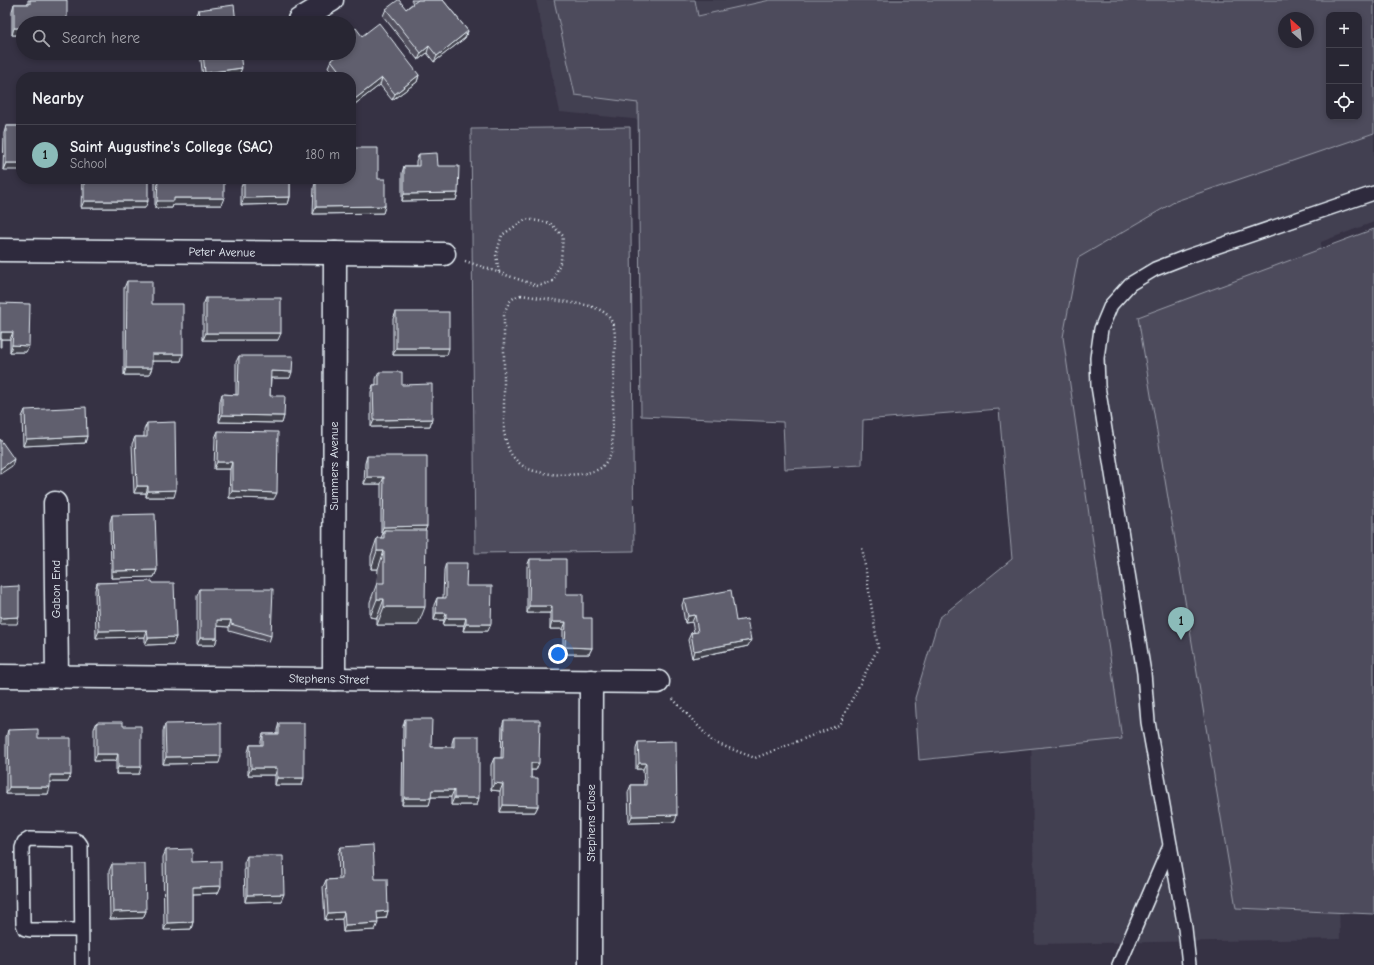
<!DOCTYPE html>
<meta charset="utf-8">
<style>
body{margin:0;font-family:"Comic Neue",sans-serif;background:#34323f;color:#f1f3f6}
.controls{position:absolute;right:12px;top:12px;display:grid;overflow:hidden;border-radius:8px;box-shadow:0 2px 6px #0003}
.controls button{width:36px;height:36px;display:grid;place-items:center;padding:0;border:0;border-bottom:1px solid #44434e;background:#282633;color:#f1f3f6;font:20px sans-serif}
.compass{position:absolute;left:1278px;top:12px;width:36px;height:36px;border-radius:50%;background:#282633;box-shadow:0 2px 6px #0003;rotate:333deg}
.you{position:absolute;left:558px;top:654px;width:14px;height:14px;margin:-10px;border:3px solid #fff;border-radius:50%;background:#1a73e8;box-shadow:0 0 0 6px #1a73e833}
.badge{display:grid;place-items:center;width:26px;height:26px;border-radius:50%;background:#8bbbb9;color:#111;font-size:13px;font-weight:700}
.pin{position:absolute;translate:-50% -33px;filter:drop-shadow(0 1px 2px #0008)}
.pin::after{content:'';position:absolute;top:21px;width:14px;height:12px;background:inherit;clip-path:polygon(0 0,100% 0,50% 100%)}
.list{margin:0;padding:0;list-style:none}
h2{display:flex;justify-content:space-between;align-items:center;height:52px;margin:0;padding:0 16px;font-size:17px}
h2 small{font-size:13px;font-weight:400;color:#a5a5ac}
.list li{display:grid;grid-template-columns:26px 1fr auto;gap:12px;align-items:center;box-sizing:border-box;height:60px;padding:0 16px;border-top:1px solid #44434e}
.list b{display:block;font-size:15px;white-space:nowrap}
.list p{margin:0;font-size:13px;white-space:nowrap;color:#a5a5ac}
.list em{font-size:13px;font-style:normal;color:#a5a5ac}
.icon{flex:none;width:22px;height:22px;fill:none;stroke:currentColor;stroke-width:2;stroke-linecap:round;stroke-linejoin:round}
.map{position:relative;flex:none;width:1374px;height:965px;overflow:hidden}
.search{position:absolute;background:#282633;box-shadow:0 2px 6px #0003;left:16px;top:16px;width:340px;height:44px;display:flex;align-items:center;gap:10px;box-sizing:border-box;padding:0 14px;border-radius:22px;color:#a5a5ac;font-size:15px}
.panel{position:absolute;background:#282633;box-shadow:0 2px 6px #0003;left:16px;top:72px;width:340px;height:112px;border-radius:16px}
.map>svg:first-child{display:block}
</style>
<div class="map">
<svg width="1374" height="965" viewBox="0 0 1374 965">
<rect width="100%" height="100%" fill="#363244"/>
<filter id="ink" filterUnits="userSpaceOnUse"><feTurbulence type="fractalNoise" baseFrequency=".025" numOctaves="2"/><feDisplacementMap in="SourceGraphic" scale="8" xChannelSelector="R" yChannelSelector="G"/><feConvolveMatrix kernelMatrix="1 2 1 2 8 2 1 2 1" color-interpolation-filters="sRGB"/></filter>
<g filter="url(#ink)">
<path fill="#433f51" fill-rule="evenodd" d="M536,0H1374V222L1321,242L1340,939L1035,944L1023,306L757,131L560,112ZM1329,15H1359V117H1329ZM1284,18H1308V42H1284Z"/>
<g fill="#4d4b5c" stroke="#9a9eaa" fill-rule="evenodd">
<path d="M554,0H695L698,16L770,0H1374V133L1176,201L1078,258L1063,337L1122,739L919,760L915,698L939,618L1012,559L999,409L863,420L862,465L785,469L783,422L641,416L638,103L575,95ZM1329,15H1359V117H1329ZM1284,18H1308V42H1284Z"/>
<polygon points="630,127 634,551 475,553 471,129"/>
<polygon points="1374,229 1374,914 1236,908 1138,317"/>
</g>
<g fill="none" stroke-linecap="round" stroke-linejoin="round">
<defs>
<g id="lane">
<polyline points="81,930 30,930 25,929 23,924 22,848 24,842 29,839 75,840 79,842 81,845 82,965"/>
<polyline points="1119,965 1170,846"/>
<polyline points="1189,965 1185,928 1148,722 1144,673 1098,386 1097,358 1101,329 1111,305 1130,284 1155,269 1186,257 1374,193"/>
</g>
<g id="street">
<polyline points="299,20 332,0"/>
<polyline points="0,250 444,254"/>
<polyline points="55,503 57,676"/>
<polyline points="0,676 658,682"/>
<polyline points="334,679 335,253"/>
<polyline points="590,965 591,681"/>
</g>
</defs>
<use href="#lane" stroke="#e8f1f8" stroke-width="16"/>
<use href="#street" stroke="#e8f1f8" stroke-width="25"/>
<g stroke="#e8f1f8" stroke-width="2.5" stroke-dasharray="1 3" stroke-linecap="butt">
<polyline points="465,261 538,286 553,281 561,260 563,236 550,223 526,219 502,235 496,255 499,272"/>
<path d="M521,295L586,305C604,310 613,315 615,335L612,452C609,457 606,463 602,467C588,478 544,476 529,469C523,467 518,462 514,458C508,451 506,441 504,432V315C507,304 510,298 521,295Z"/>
<polyline points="673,699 713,742 755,758 839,725 878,648 862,547"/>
</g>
<use href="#lane" stroke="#2f2a3d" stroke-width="13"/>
<use href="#street" stroke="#2f2a3d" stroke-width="22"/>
</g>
<g fill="#53515f" stroke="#e8f1f8">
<polygon points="28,0 67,0 23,23 23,35 12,35 12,11 14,4 28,4"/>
<polygon points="411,0 443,0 468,31 465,38 434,62 427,53 418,60 383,16 386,9 406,9 413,3"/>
<polygon points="198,10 236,23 196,23 195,17"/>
<polygon points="349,34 362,36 419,75 417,82 392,100 380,85 351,107 351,77 336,77 328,67 331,60 349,53"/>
<polygon points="200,53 240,53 239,75 223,77 203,77"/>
<polygon points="6,126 21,126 3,170 4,133"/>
<polygon points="419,154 438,166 458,193 456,200 402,201 402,173 404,166 416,166 416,161"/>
<polygon points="82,179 148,179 145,208 81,208"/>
<polygon points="155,179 224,179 221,205 173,205 172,208 155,208"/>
<polygon points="253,179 290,179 290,197 288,204 241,205 241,187 244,180 253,180"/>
<polygon points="320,179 378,179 385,206 383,213 313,214 314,187 316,180 320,180"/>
<polygon points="127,281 152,304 183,354 181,361 152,361 149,375 124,375 124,288"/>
<polygon points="206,298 278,340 203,340 203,305"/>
<polygon points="0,303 26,352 10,352 10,339 1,339"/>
<polygon points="396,312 447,355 393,355 393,319"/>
<polygon points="239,356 290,378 271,378 270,396 284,416 282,423 219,422 220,401 222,394 236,395 236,362"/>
<polygon points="379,372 402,385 432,419 430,426 371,427 371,392 373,385 376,385 376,379"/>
<polygon points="25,410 87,436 85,443 23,446 22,417"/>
<polygon points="147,423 174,497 146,497 146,493 134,493 132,444 135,437 144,437 144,430"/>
<polygon points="218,431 274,499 229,498 230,469 214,469 215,438"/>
<polygon points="367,456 427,526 425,530 418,625 377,625 377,618 370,617 370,602 377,583 378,569 371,569 371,556 377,538 381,538 383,533 381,533 381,484 364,484 365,463"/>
<polygon points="112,515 157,570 154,577 111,578 110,522"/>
<polygon points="530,559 566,594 583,618 592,648 589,654 563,654 563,629 550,629 550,613 527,613 527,566"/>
<polygon points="446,563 466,586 488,631 463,631 464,625 443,625 444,620 434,620 434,605 437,598 443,598 444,570"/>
<polygon points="97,583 153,583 176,637 173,644 145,645 145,637 96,638 95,590"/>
<polygon points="200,589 271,636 269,642 229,631 229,627 217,626 217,638 215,645 197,645 197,596"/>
<polygon points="684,599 736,621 748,646 692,658 688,640 691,633 694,632 692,622 685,623 682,605"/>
<polygon points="405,719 431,747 452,747 452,743 454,736 477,805 451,805 451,797 431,797 429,805 402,805 403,726"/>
<polygon points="504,720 536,770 531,770 531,778 538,806 535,812 500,812 500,791 491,790 491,765 494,758 501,758 502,727"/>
<polygon points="97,722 139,774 116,774 116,761 94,761 94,729"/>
<polygon points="279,723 302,785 275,785 275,775 248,775 248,752 250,745 261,745 261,741 263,734 277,734 277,730"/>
<polygon points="165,724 219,763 163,764 163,731"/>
<polygon points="8,730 38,738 68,782 50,782 48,794 6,794 6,737"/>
<polygon points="638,742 675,822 629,823 628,792 631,785 644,785 643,769 636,769 636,749"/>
<polygon points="341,847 375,879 388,911 386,918 377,919 375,930 343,932 342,919 325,920 323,887 326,880 339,879 338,854"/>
<polygon points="166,850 192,862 221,886 218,893 193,894 193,922 191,929 164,930 163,857"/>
<polygon points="247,856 281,901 245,902 244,863"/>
<polygon points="112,864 146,911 143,918 110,919 109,871"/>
</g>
<g fill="#43424d" stroke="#e8f1f8">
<polygon points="14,28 23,28 23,35 12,35"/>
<polygon points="468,31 465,38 434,62 437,56"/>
<polygon points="429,46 427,53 418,60 421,53"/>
<polygon points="242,68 239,75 223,77 204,77 205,73"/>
<polygon points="419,75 417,82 392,100 395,94"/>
<polygon points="382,78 380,85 351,107 351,102"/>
<polygon points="6,163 21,163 21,170 3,170"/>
<polygon points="458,193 456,200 402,201 404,194"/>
<polygon points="290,197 288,204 241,205 244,198"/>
<polygon points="174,198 224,198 221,205 173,205 172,208 155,208 157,201"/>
<polygon points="84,201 148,201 145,208 81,208"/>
<polygon points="385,206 383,213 313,214 316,207"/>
<polygon points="1,332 13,332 10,339 0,339"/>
<polygon points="206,333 281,333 278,340 203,340"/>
<polygon points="12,345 29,346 26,352 10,352"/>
<polygon points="396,348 449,348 447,355 393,355"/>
<polygon points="152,354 183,354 181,361 149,361"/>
<polygon points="126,368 152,368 149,375 124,375"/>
<polygon points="271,371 292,372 290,378 268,378"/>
<polygon points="222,415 284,416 282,423 219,422"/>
<polygon points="432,419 430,426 371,427 374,420"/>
<polygon points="87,436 85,443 23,446 26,439"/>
<polygon points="14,459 12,466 0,474 0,469"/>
<polygon points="217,462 232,462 230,469 214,469"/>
<polygon points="367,477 384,477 381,484 364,484"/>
<polygon points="137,486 148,486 146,493 134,493"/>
<polygon points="176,490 174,497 146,497 148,491"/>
<polygon points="232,491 277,493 274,499 229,498"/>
<polygon points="427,526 424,533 384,530 383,533 381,533 383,527"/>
<polygon points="377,551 384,551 378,569 371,569"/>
<polygon points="157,570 154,577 111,578 113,571"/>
<polygon points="377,599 384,599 377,618 370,617"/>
<polygon points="529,606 552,606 550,613 527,613"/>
<polygon points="384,607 425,607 418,625 377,625"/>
<polygon points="436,613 446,613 444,620 434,620"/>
<polygon points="695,615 692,622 685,623 688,616"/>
<polygon points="19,617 17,624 0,624 0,618"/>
<polygon points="446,618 466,618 464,625 443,625"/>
<polygon points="217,620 231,620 229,627 215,626"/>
<polygon points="552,622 566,622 563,629 550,629"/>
<polygon points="466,624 491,624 488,631 463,631"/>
<polygon points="147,630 145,637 96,638 99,631"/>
<polygon points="176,637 173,644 145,645 148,638"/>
<polygon points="200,638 217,638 215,645 197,645"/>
<polygon points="751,640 748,646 692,658 694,651"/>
<polygon points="565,647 592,648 589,654 563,654"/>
<polygon points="97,754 118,754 116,761 94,761"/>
<polygon points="221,756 219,763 163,764 166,757"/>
<polygon points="531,763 539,763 536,770 528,770"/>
<polygon points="639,763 646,763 643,769 636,769"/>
<polygon points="118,767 141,767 139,774 116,774"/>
<polygon points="251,768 277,768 275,775 248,775"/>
<polygon points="50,775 71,775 68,782 48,782"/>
<polygon points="277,778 304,778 302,785 275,785"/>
<polygon points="494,783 503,784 500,791 491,790"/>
<polygon points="9,787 50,787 48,794 6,794"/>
<polygon points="432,790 454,790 451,797 429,797"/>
<polygon points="404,798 431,798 429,805 402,805"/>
<polygon points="454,798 479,798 477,805 451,805"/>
<polygon points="503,805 538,806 535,812 500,812"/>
<polygon points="677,815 675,822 629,823 632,816"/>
<polygon points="221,886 218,893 191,894 193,887"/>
<polygon points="284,894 281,901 245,902 247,895"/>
<polygon points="146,911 143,918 110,919 113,912"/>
<polygon points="388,911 386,918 375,919 377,912"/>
<polygon points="344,912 342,919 325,920 328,913"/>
<polygon points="193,922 191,929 164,930 167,923"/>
<polygon points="378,923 375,930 343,932 345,925"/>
</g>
<g fill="#605e6e" stroke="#e8f1f8">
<polygon points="30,0 67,0 67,23 23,23 23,28 14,28 14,4 30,4"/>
<polygon points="398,0 399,0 406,9 418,0 443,0 468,31 437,56 429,46 421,53 386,9"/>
<polygon points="234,5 236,23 200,23 198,10"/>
<polygon points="379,23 419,75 395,94 382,78 351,102 351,77 344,77 331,60 340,53 349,53 349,46 350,46 349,45 349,34 356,28 362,36"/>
<polygon points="203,53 240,53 242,68 205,73"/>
<rect x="6" y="126" width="15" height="37"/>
<polygon points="351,148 378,148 378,179 385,179 385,206 316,207 316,180 322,179 351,179"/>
<polygon points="437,153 438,166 459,166 458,193 404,194 404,166 419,166 419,154"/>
<rect x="84" y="179" width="64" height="22"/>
<polygon points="158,179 224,179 224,198 174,198 174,201 157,201"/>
<polygon points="255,179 290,179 290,197 244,198 244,180 255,180"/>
<polygon points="127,281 152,281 152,304 183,304 183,354 152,354 152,368 126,368"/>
<rect x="206" y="298" width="75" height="35"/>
<polygon points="0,303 30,304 29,346 12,345 13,332 1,332 1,347 0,347"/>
<rect x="396" y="312" width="53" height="36"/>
<polygon points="239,356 293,356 292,372 271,371 270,396 285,396 284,416 222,415 222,394 238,395"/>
<polygon points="379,372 402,372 402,385 432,384 432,419 374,420 373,385 379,385"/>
<polygon points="86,407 87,436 26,439 25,410"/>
<polygon points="175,422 176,490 148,491 148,486 137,486 135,437 147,437 147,423"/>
<polygon points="218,431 278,432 277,493 232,491 232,462 217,462"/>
<polygon points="0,439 14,459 0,469"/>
<polygon points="367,456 427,456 427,526 383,527 384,477 367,477"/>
<polygon points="155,514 157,570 113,571 112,515"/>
<polygon points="384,530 426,530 425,607 384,607 384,599 377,599 377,583 384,583 384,551 377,551 377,538 384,538"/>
<polygon points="530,559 566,559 566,594 583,594 583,618 592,618 592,648 565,647 566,622 552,622 552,606 529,606"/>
<polygon points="446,563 467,563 466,586 492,586 491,624 466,624 466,618 446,618 446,613 436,613 437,598 446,598"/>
<polygon points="152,581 153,583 174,583 176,637 148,638 147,630 99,631 97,583"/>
<polygon points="19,586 19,617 0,618 0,587"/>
<polygon points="200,589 273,589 271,636 231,624 231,620 217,620 217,638 200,638"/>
<polygon points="731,590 736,621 747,619 751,640 694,651 691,633 698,632 695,615 688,616 684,599"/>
<polygon points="405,719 432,719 431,747 454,747 454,736 479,736 479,798 454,798 454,790 432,790 431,798 404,798"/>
<polygon points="504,720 540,720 539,763 531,763 531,778 538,778 538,806 503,805 503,784 494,783 494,758 503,758"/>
<polygon points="97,722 123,722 123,726 141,726 141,767 118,767 118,754 97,754"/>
<polygon points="221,723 221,756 166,757 165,724"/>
<polygon points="279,723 304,723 304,778 277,778 277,768 251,768 250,745 263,745 263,734 279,734"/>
<polygon points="38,729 38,738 71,738 71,775 50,775 50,787 9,787 8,730"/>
<polygon points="676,741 677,815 632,816 631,785 646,785 646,763 639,763 638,742"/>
<polygon points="373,845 375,879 387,879 388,911 377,912 378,923 345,925 344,912 328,913 326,880 342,879 341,847"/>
<polygon points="192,849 192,862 221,861 221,886 193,887 193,922 167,923 166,850"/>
<polygon points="247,856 283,856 284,894 247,895"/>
<polygon points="112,864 145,864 146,911 113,912"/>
</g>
</g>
<g text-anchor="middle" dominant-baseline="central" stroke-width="4" stroke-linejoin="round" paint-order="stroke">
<g font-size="12" fill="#e8f1f8" stroke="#2f2a3d">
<text transform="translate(222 252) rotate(1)">Peter Avenue</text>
<text transform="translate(334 466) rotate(-90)">Summers Avenue</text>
<text transform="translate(56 589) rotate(-90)">Gabon End</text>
<text transform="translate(329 679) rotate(1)">Stephens Street</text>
<text transform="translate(591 823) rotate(-90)">Stephens Close</text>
</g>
</g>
</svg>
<div class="controls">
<button>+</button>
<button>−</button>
<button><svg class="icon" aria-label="locate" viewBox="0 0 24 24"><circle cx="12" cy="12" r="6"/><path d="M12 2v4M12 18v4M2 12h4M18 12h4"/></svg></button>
</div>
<svg class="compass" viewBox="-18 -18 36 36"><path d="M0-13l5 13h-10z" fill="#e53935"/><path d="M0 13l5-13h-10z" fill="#a5a5ac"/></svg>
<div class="you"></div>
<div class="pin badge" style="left:1181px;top:640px">1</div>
<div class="search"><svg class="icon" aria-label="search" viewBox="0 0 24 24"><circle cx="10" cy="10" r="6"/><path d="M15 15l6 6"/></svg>Search here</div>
<section class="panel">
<h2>Nearby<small></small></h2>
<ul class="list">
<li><span class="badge">1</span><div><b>Saint Augustine's College (SAC)</b><p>School</p></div><em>180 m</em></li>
</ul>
</section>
</div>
